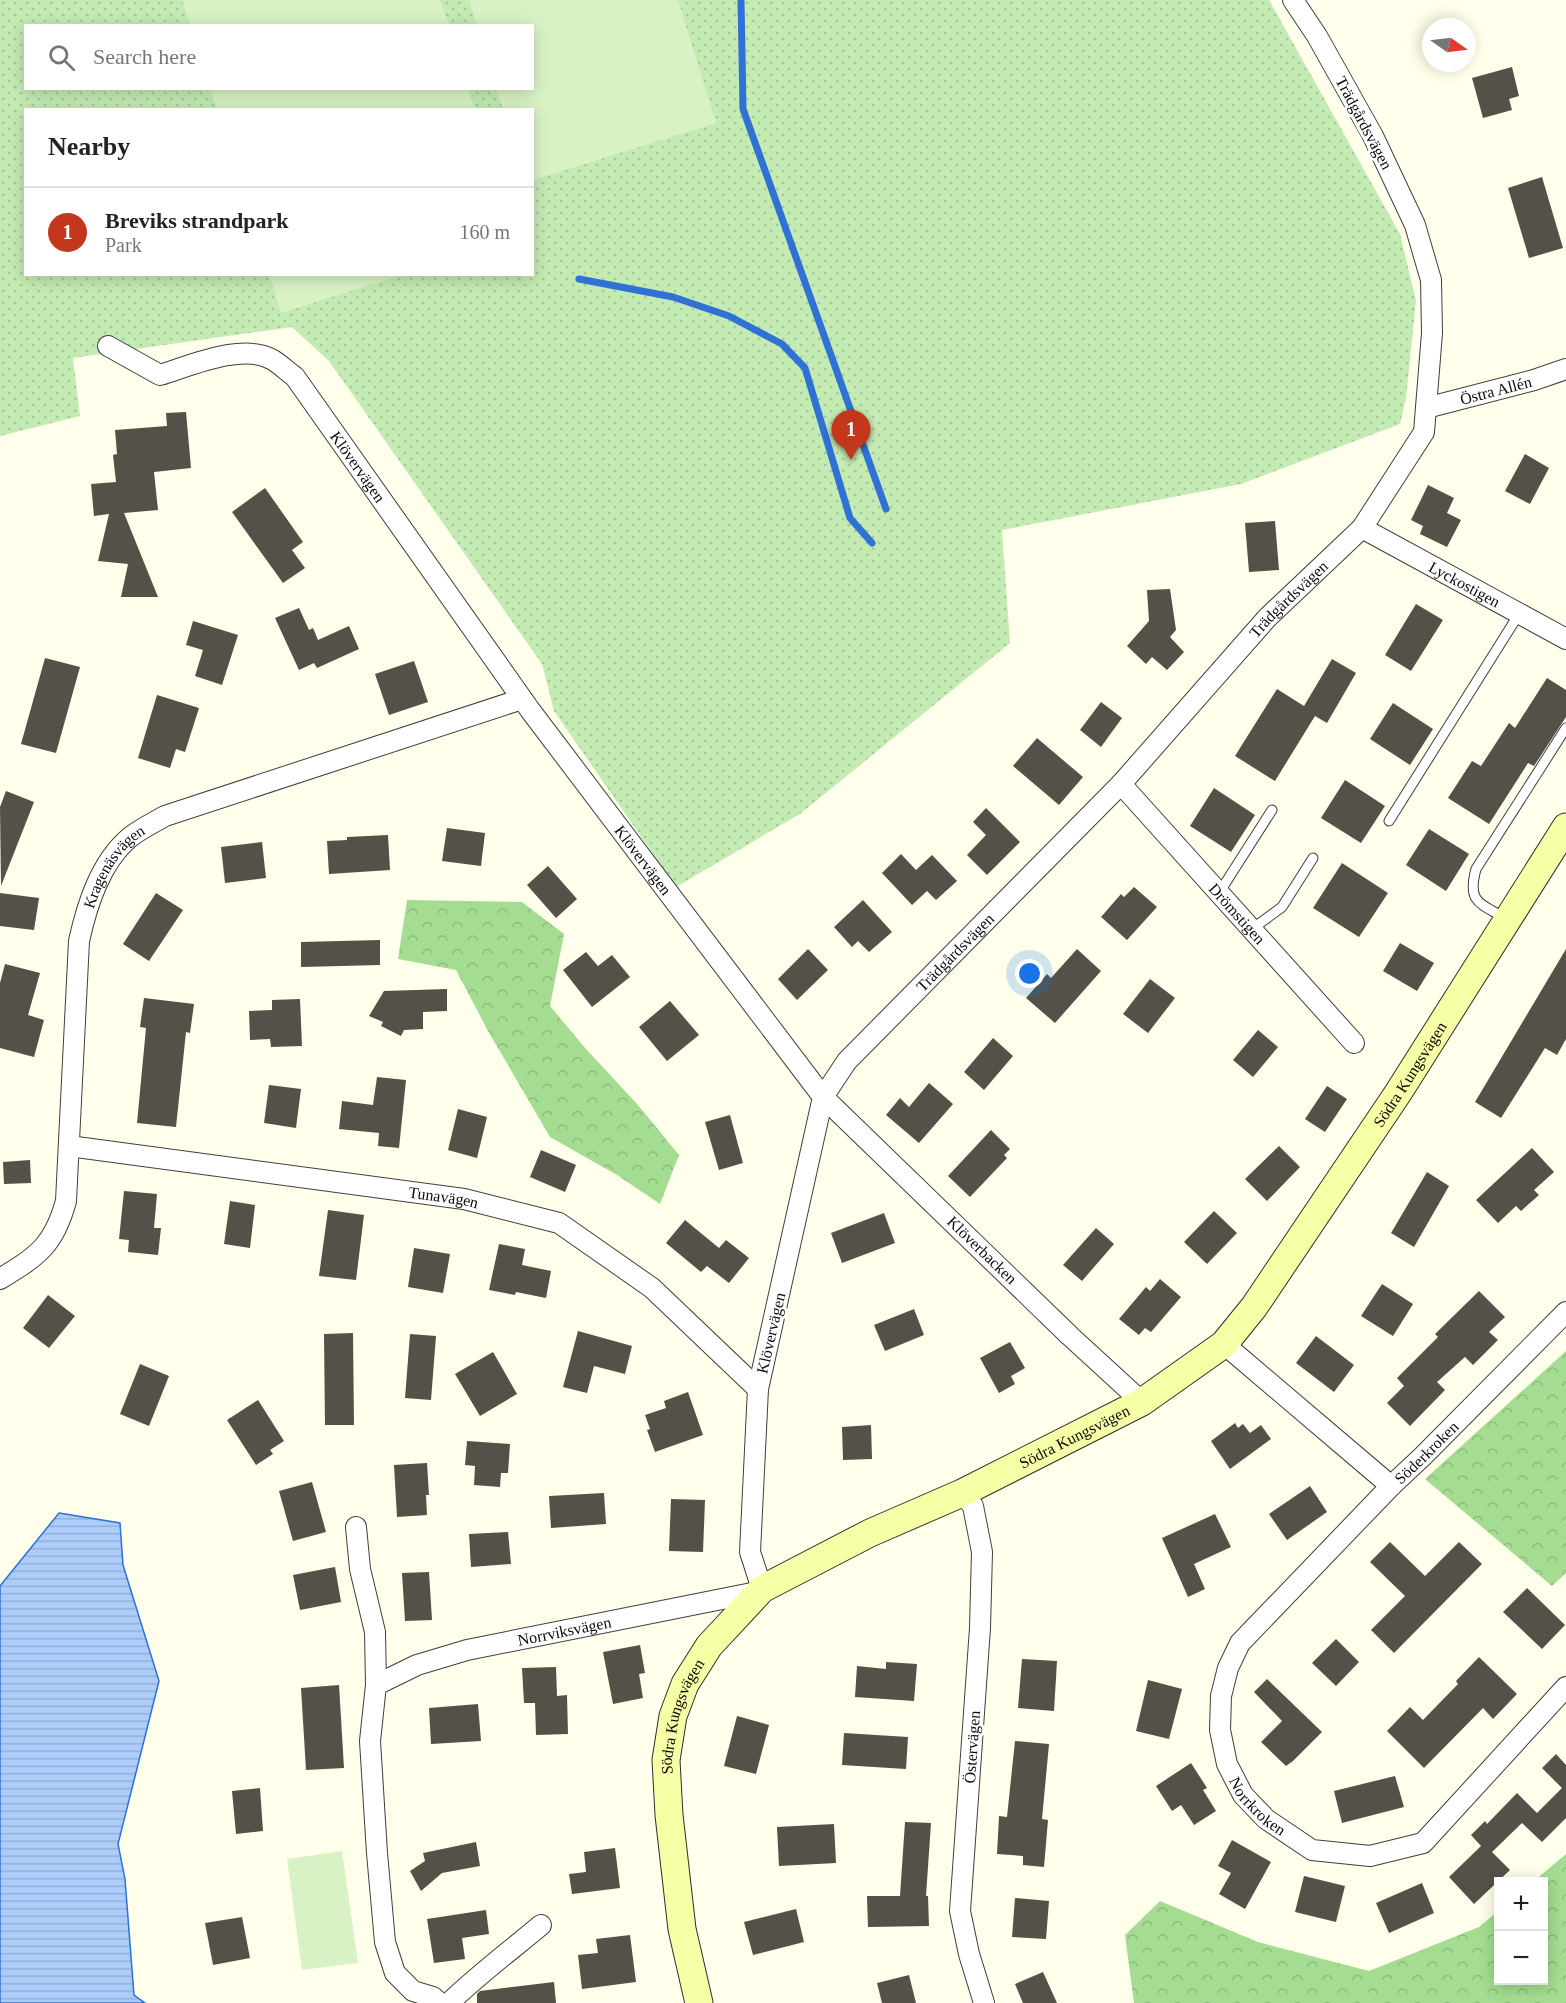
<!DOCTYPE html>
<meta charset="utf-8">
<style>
body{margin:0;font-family:"Times New Roman",serif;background:#f2f2f2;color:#222}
.controls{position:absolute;right:18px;bottom:18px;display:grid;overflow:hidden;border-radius:0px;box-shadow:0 3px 15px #0003}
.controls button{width:54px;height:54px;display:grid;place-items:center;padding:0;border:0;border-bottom:2px solid #e0e0e0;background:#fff;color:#222;font:30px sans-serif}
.compass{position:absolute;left:1422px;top:18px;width:54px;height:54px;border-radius:50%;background:#fff;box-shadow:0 3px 15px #0003;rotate:104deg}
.you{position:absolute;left:1030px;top:974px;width:21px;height:21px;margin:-15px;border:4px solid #fff;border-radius:50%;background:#1a73e8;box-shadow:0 0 0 9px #1a73e833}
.badge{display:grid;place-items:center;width:39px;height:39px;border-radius:50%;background:#c3371d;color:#fff;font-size:20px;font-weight:700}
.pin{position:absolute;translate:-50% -50px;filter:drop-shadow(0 2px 3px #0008)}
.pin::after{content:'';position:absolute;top:32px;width:21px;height:18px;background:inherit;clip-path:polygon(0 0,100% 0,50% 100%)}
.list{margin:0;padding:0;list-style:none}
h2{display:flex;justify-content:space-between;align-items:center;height:78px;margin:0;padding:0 24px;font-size:26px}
h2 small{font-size:20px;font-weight:400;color:#767676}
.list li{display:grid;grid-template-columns:39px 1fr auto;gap:18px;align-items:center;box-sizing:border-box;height:90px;padding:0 24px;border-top:2px solid #e0e0e0}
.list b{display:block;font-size:22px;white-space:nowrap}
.list p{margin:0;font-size:20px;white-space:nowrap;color:#767676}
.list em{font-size:20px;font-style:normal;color:#767676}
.icon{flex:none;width:33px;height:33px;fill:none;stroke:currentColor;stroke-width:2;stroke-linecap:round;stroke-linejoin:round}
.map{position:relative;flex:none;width:1566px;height:2003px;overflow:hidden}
.search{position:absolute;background:#fff;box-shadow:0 3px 15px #0003;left:24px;top:24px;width:510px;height:66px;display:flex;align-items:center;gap:15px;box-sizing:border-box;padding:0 21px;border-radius:0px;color:#767676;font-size:22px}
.panel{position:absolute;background:#fff;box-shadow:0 3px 15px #0003;left:24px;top:108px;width:510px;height:168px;border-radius:0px}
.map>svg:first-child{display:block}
</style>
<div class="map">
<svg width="1566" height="2003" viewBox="0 0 1566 2003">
<defs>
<pattern id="forest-crowns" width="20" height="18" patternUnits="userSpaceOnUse" patternTransform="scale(1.5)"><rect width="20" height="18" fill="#a4dd91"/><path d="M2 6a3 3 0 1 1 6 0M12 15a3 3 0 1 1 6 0" fill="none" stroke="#8cbc7c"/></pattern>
<pattern id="park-dots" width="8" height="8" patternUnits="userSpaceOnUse" patternTransform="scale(1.5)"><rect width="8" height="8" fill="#c4ebb3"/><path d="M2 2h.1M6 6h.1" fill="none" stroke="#a7c899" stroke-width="1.8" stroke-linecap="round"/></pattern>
<pattern id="water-rules" width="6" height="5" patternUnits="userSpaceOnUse" patternTransform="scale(1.5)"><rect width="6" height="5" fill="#accdf9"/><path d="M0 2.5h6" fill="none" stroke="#93afd4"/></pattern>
</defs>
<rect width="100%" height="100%" fill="#ffffeb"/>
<g fill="url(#forest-crowns)">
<polygon points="407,900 522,902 564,934 550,1006 586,1049 638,1105 679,1155 660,1204 617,1175 550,1137 488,1031 456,970 398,959"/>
<polygon points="1566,1351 1566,1573 1552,1586 1425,1479"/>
<polygon points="1566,1854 1566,2003 1134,2003 1125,1935 1160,1901 1258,1942 1369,1971 1479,1927 1498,1911 1498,1980 1544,1980 1544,1882 1534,1881"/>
</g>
<path fill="url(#park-dots)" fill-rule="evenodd" d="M0,0H1269L1400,234L1416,301L1406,398L1400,424L1241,484L1002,530L1010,643L800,814L676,887L554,711L542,664L329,361L292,327L73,358L80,416L0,436ZM26,26H532V88H26ZM26,110H532V274H26Z"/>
<g fill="#d9f2c5">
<polygon points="182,0 440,0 449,25 190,25"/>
<polygon points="469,0 678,0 716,123 533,180 532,110 503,109 496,89 532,88 532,26 477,25"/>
<polygon points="210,89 468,89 475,109 217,109"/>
<polygon points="269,274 402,274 402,275 281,313"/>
<polygon points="342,1851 358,1963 302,1970 287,1859"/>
</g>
<polygon fill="url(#water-rules)" stroke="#2f71d4" stroke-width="1.5" points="59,1513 120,1523 123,1565 159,1681 118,1844 125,1879 134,1995 145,2003 0,2003 0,1586"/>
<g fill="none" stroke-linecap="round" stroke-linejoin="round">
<g stroke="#2f71d4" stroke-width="7">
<polyline points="741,0 743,109 886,509"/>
<polyline points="579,279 673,297 729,316 782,344 805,368 850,518 872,543"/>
</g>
</g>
<g fill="#555048">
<polygon points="1512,67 1519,96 1509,99 1512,110 1483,118 1472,78"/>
<polygon points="1542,177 1563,248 1529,258 1508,188"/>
<polygon points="186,412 191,468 154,472 158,510 124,513 158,597 121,597 128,564 98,561 109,514 94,516 91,484 116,482 113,455 117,454 115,430 167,426 166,413"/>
<polygon points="1525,454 1549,468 1530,504 1505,491"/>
<polygon points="1428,485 1454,498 1447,513 1461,520 1447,547 1420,534 1423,526 1411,520"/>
<polygon points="265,488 303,542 292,550 305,568 283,583 232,512"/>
<polygon points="1275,521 1279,570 1249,572 1245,523"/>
<polygon points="1170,589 1176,630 1170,637 1184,652 1167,670 1152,657 1146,664 1127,646 1149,621 1147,590"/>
<polygon points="1416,604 1443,620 1411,671 1385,655"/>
<polygon points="299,608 309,630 313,628 318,640 349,626 359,649 317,668 314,663 299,670 275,618"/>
<polygon points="193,621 238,635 222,685 195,676 203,650 186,645"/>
<polygon points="45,658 80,667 56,753 21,744"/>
<polygon points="1332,659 1356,673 1327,723 1315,716 1275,781 1235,756 1277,689 1304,706"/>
<polygon points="414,661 428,702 389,715 375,674"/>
<polygon points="1547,678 1566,690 1566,717 1534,766 1528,763 1489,824 1448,798 1472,761 1481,766 1509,723 1515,728"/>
<polygon points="157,695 199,708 185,752 176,749 170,768 138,758"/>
<polygon points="1101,702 1122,718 1101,747 1080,730"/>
<polygon points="1393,703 1433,729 1410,765 1370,739"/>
<polygon points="1037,738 1083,777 1059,805 1013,766"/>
<polygon points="1345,780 1385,806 1361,843 1321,818"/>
<polygon points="1214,788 1255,815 1231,852 1190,826"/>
<polygon points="6,791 34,802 1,886 0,807"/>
<polygon points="986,808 1020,842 987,875 967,855 986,835 973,822"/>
<polygon points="447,828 485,833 481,866 442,861"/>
<polygon points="1429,829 1469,854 1446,891 1406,865"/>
<polygon points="388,835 390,870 329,874 327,841 347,840 347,837"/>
<polygon points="262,842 266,878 225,883 221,847"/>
<polygon points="901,854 916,870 932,855 957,881 936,900 927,891 912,905 882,873"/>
<polygon points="1342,863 1388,893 1359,937 1313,908"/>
<polygon points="548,866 577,899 556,918 527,885"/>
<polygon points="1134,887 1157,907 1127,940 1101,917 1121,894 1124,897"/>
<polygon points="0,893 39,898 34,930 0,926"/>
<polygon points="156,893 183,910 149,961 123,944"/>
<polygon points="863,900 892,932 869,952 858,941 852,947 834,927"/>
<polygon points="380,940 380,965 301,967 301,942"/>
<polygon points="1400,943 1434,963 1417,991 1383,971"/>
<polygon points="808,949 828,970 797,1000 778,979"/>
<polygon points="1077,949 1101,971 1055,1023 1026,998 1047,974 1051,978"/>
<polygon points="1566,949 1566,1039 1557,1055 1545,1048 1501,1118 1475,1102"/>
<polygon points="586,952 598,966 612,955 630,977 592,1007 563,970"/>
<polygon points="5,964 40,973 28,1015 44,1020 34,1057 0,1048 0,983"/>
<polygon points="1150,979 1175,998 1148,1033 1123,1014"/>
<polygon points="447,989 447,1011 423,1012 423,1029 404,1030 401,1036 381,1026 383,1022 369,1016 384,991"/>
<polygon points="144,998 194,1004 190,1033 186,1032 176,1127 137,1123 146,1028 140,1027"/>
<polygon points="300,999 302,1046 271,1047 270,1039 250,1040 249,1011 272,1010 272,1000"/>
<polygon points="670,1001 699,1035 667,1061 639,1027"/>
<polygon points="1258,1030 1278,1047 1253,1077 1233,1060"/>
<polygon points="993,1038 1013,1056 984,1090 964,1072"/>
<polygon points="377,1077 406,1080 399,1148 378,1146 379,1133 339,1129 342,1101 373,1105"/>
<polygon points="929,1083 953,1104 919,1143 886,1115 900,1098 909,1107"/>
<polygon points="269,1085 301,1089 296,1128 264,1123"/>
<polygon points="1327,1086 1347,1099 1325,1132 1305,1119"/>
<polygon points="458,1109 487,1117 477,1158 448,1150"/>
<polygon points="730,1115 743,1163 719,1170 705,1122"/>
<polygon points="991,1130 1010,1149 1004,1155 1007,1158 970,1197 948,1176"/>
<polygon points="1279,1146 1300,1167 1267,1201 1245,1179"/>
<polygon points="1532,1148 1554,1172 1534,1190 1539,1195 1521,1211 1516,1206 1498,1223 1476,1200"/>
<polygon points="541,1150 576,1165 565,1192 530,1177"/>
<polygon points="30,1160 31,1183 4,1184 3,1162"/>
<polygon points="1427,1172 1449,1186 1414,1247 1391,1233"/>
<polygon points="124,1191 157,1194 154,1228 161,1228 158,1255 128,1252 129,1240 119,1239"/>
<polygon points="230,1201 255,1205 250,1248 224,1244"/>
<polygon points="328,1210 364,1215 356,1280 319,1276"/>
<polygon points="1214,1211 1237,1233 1207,1264 1184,1242"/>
<polygon points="884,1213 895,1243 842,1263 831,1233"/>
<polygon points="685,1220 719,1248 726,1240 749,1258 729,1283 707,1266 701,1272 666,1243"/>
<polygon points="1096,1228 1114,1244 1082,1281 1063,1265"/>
<polygon points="499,1244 525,1249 522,1265 551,1271 546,1298 516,1292 515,1295 489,1290"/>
<polygon points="414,1248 450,1254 443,1293 408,1287"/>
<polygon points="1160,1279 1181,1297 1151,1332 1145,1328 1139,1335 1119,1319 1146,1287 1150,1291"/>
<polygon points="1382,1284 1413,1304 1393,1336 1361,1316"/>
<polygon points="1479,1291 1505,1317 1489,1332 1498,1340 1473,1365 1465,1357 1437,1382 1445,1390 1410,1426 1387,1403 1404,1386 1397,1378 1438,1337 1435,1334"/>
<polygon points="48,1295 75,1316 49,1348 23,1328"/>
<polygon points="914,1309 924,1335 885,1351 874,1325"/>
<polygon points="578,1331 632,1346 625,1374 594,1366 587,1393 563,1387"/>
<polygon points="353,1333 354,1425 325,1425 324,1334"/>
<polygon points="410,1334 436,1336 431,1400 405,1398"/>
<polygon points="1316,1336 1354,1365 1334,1392 1296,1363"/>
<polygon points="1010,1342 1025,1368 1011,1376 1015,1384 999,1393 980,1358"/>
<polygon points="493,1352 517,1394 480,1416 455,1374"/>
<polygon points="140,1364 169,1376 149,1426 120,1414"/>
<polygon points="688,1392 703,1435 655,1452 647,1430 650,1429 645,1415 666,1408 664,1401"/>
<polygon points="258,1400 284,1441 270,1450 273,1454 256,1465 227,1420"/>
<polygon points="1235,1423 1238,1428 1243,1424 1250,1433 1261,1425 1271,1439 1230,1469 1211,1441"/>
<polygon points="871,1425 872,1459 843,1460 842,1427"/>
<polygon points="467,1441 510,1444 508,1473 501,1473 500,1487 474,1485 475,1466 465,1465"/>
<polygon points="427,1463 429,1495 426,1495 427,1515 397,1517 394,1465"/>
<polygon points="312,1482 326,1532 293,1541 279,1491"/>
<polygon points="1310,1486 1327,1512 1287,1540 1269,1514"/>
<polygon points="604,1493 606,1524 551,1528 549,1496"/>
<polygon points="671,1499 705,1500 703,1552 669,1551"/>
<polygon points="1215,1514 1231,1547 1194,1564 1205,1589 1188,1597 1162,1538"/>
<polygon points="508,1532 511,1564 471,1567 469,1534"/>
<polygon points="1390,1542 1425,1576 1459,1542 1482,1564 1394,1653 1371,1630 1405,1596 1370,1562"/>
<polygon points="335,1567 341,1602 300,1610 293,1575"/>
<polygon points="429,1572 432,1620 405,1621 402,1573"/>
<polygon points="1527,1588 1565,1625 1542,1649 1503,1612"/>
<polygon points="1336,1639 1359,1662 1336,1686 1312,1663"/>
<polygon points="640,1645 645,1673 639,1674 643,1698 613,1704 603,1652"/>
<polygon points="1479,1657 1517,1694 1493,1719 1483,1708 1424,1768 1387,1731 1410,1707 1423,1720 1458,1684 1456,1681"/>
<polygon points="1022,1659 1057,1661 1054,1711 1018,1708"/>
<polygon points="886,1662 917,1664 914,1701 855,1697 857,1666 886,1669"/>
<polygon points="556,1667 557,1696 567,1695 568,1734 536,1735 535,1703 524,1703 522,1668"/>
<polygon points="1267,1679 1322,1732 1293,1761 1286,1766 1261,1742 1282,1721 1254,1692"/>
<polygon points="1148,1680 1182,1689 1169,1739 1136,1731"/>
<polygon points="339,1685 344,1768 306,1770 301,1688"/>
<polygon points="478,1704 481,1741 431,1744 429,1708"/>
<polygon points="737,1716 769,1725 756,1774 724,1766"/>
<polygon points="844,1733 908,1737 906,1769 842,1765"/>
<polygon points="1015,1741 1049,1744 1042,1819 1048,1820 1044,1867 1023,1865 1023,1856 997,1854 999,1816 1007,1817"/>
<polygon points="1556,1754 1566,1765 1566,1818 1542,1842 1522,1823 1492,1852 1510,1870 1474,1904 1449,1877 1481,1846 1471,1835 1485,1821 1487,1824 1517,1793 1537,1813 1562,1788 1542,1768"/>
<polygon points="1191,1763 1207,1788 1203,1790 1216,1811 1194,1825 1181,1805 1172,1811 1156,1786"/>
<polygon points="1395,1776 1404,1807 1342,1823 1334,1791"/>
<polygon points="260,1788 263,1831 236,1834 232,1791"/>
<polygon points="905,1822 931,1823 926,1896 928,1896 929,1926 868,1927 867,1896 900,1896"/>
<polygon points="834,1824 836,1863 779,1866 777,1827"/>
<polygon points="1232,1840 1271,1862 1245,1909 1219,1894 1231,1873 1218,1866"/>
<polygon points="476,1842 480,1866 442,1873 421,1891 410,1871 425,1861 423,1853"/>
<polygon points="615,1848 620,1888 572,1894 569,1874 586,1872 584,1852"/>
<polygon points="1304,1876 1345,1886 1336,1922 1295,1912"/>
<polygon points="1422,1883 1434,1913 1389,1933 1376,1903"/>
<polygon points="1015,1898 1049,1901 1046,1939 1012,1937"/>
<polygon points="796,1909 804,1942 753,1955 744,1922"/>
<polygon points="486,1910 489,1934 462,1938 465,1959 434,1963 427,1919"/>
<polygon points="242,1917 250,1958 213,1965 205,1923"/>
<polygon points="630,1935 636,1982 582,1989 578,1955 598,1953 596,1939"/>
<polygon points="1043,1972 1057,2003 1023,2003 1015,1984"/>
<polygon points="909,1975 916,2003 882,2003 877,1983"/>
<polygon points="554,1982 556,2003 477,2003 477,1994 480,1991"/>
</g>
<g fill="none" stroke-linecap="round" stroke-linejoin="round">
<defs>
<g id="lane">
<polyline points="1389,821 1519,614"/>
<polyline points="1219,893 1272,810"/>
<path d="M1505,918C1479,903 1467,902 1476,869L1566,728"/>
<polyline points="1252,929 1282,907 1313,858"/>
</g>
<g id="street">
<path id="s1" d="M108,346L160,375C190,366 243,342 273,360C281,365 288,372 295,377L530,710L823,1097L758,1389L750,1552L762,1589"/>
<path id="s2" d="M1426,408L1534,380L1566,369"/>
<path id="s3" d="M1362,528L1566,639"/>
<path id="s4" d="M1121,784L1354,1043"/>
<path id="s5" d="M69,1146L464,1199L559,1223L652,1288L758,1389"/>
<path id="s6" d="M0,1279C38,1256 54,1245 66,1201L79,941C87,905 100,863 129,838C140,829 153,823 165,816L522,699"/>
<path id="s7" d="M1224,1344L1391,1486L1422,1457L1566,1312"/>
<path id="s8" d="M1142,1402L1070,1336L823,1097L847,1061L1121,784L1267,618L1362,528L1424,432L1432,333L1431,280L1415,225L1373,136L1317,36L1293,0"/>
<path id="s9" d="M1391,1486L1240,1643L1228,1668L1221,1696L1220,1730L1227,1764L1243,1795L1266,1819L1312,1850L1370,1856L1423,1843L1566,1687"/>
<polyline points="962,1493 973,1506 982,1552 980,1628 960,1911 969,1954 984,2003"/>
<polyline points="356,1527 360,1569 375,1632 376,1685"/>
<path id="s10" d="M440,2003L433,1997L413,1991L395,1973L385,1942L377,1853L370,1741L376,1685L417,1665L467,1650L757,1592"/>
<path d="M449,2003C478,1975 510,1951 541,1925"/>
</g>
<g id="secondary">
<path id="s11" d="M699,2003L682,1929L669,1815L666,1760L673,1716L685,1684L709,1646L762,1589L870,1533L962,1493L1142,1402L1224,1344L1254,1307L1398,1093L1566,827"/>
</g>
</defs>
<use href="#lane" stroke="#3f3f3f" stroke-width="11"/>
<use href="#street" stroke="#3f3f3f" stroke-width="22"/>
<use href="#secondary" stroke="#2e2e2e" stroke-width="29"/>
<use href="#lane" stroke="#fff" stroke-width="9"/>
<use href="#street" stroke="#fff" stroke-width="20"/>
<use href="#secondary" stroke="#f7ffa6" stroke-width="27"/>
</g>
<g text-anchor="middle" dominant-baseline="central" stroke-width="6" stroke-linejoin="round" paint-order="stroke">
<g font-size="16" fill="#0c0c0c" stroke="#fff">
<text transform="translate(1364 123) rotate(62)">Trädgårdsvägen</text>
<text stroke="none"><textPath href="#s2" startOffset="72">Östra Allén</textPath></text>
<text stroke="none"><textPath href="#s1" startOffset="314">Klövervägen</textPath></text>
<text stroke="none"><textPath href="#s3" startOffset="117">Lyckostigen</textPath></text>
<text stroke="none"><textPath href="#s8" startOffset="1124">Trädgårdsvägen</textPath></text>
<text stroke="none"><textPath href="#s1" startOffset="800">Klövervägen</textPath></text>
<text stroke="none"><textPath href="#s6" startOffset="450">Kragenäsvägen</textPath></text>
<text stroke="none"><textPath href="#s4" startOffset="174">Drömstigen</textPath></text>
<text stroke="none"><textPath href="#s8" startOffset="638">Trädgårdsvägen</textPath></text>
<text stroke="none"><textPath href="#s11" startOffset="1299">Södra Kungsvägen</textPath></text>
<text stroke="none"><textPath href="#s5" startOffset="378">Tunavägen</textPath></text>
<text transform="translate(982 1250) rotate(44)">Klöverbacken</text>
<text transform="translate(771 1333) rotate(-77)">Klövervägen</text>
<text stroke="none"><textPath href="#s11" startOffset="795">Södra Kungsvägen</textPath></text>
<text stroke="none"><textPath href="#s7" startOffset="268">Söderkroken</textPath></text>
<text stroke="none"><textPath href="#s10" startOffset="543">Norrviksvägen</textPath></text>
<text stroke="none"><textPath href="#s11" startOffset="292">Södra Kungsvägen</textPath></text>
<text transform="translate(972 1747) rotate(-86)">Östervägen</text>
<text stroke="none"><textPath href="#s9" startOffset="396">Norrkroken</textPath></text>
</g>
</g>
</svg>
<div class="controls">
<button>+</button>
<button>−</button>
</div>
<svg class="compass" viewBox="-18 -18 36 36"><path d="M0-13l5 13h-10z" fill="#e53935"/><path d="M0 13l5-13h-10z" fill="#767676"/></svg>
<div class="you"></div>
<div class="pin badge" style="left:851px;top:460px">1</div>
<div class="search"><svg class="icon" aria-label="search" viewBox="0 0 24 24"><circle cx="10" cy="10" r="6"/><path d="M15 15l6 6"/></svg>Search here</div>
<section class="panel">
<h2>Nearby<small></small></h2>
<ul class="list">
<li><span class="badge">1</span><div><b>Breviks strandpark</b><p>Park</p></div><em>160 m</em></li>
</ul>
</section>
</div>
